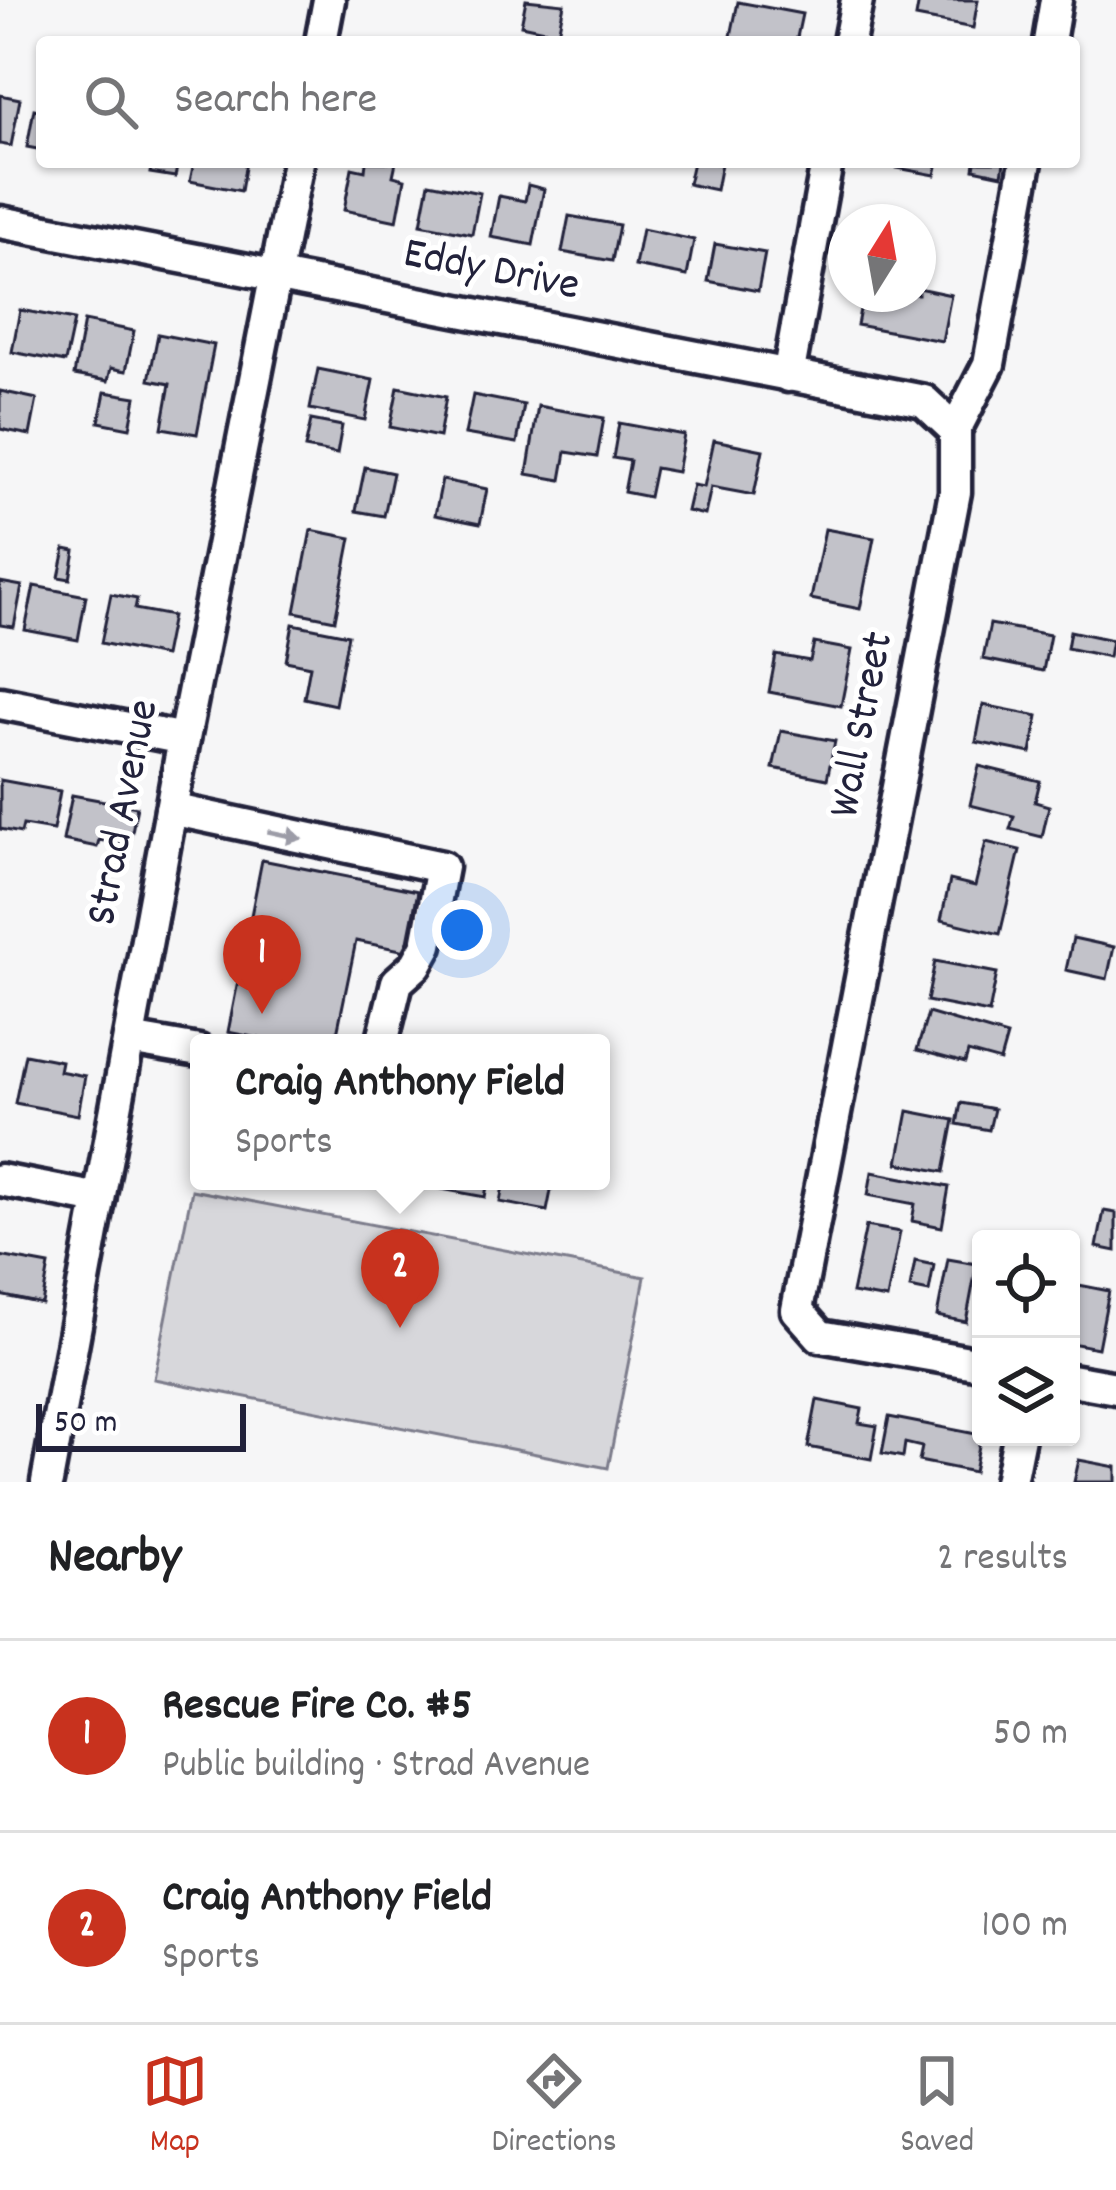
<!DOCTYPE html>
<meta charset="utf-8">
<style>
body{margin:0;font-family:Dekko,sans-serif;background:#f6f6f6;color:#202124}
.controls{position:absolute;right:36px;bottom:36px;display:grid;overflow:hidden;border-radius:12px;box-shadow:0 3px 9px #0004}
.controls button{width:108px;height:108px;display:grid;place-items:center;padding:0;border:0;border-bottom:3px solid #e0e0e0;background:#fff;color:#202124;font:60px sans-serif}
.compass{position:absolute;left:828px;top:204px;width:108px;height:108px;border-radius:50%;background:#fff;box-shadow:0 3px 9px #0004;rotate:11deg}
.scale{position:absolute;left:36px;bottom:30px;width:210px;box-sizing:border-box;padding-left:12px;border:6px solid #22223b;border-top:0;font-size:33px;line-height:42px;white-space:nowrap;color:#22223b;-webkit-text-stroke:9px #fff;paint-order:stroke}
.you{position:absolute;left:462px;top:930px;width:42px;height:42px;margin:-30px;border:9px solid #fff;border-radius:50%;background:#1a73e8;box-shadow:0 0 0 18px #1a73e833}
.badge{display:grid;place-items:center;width:78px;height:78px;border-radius:50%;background:#c8321e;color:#fff;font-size:39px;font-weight:700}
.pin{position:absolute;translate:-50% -99px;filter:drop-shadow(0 3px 6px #0008)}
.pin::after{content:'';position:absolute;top:63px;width:42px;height:36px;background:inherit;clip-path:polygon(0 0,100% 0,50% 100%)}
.popup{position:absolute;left:190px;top:1034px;width:420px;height:156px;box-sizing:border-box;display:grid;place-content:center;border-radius:12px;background:#fff;filter:drop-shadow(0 3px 9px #0005);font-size:39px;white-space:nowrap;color:#757577}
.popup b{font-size:45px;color:#202124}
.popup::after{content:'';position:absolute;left:50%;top:100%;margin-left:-24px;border:24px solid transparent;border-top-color:#fff}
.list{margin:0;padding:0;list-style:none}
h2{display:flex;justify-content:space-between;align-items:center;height:156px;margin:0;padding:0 48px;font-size:51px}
h2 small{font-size:39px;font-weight:400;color:#757577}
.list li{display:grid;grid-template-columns:78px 1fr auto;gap:36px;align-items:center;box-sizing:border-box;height:192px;padding:0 48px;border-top:3px solid #e0e0e0}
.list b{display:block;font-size:45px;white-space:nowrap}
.list p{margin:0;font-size:39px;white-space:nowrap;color:#757577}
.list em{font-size:39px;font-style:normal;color:#757577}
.icon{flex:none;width:66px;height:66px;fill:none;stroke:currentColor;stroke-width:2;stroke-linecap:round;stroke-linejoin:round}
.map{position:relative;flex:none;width:1116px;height:1482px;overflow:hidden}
.search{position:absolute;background:#fff;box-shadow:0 3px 9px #0004;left:36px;right:36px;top:36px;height:132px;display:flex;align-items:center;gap:30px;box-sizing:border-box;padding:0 42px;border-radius:12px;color:#757577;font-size:45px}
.sheet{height:540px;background:#fff}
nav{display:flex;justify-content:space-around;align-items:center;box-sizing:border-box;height:168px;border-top:3px solid #e0e0e0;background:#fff;font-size:33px;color:#757577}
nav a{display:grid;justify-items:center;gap:6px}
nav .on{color:#c8321e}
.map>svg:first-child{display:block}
</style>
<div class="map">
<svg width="1116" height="1482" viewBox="0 0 1116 1482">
<rect width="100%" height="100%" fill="#f6f6f7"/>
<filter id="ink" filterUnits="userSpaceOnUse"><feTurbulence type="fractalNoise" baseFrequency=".00833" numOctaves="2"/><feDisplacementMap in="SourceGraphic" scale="24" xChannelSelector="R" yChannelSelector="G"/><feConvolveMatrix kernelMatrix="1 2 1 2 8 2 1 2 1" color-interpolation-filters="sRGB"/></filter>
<g filter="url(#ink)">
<polygon fill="#d7d7db" stroke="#7c7c8b" stroke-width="3" points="192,1190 645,1277 608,1468 154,1379"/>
<g fill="#c2c2c9" stroke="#22223b" stroke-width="3">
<polygon points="526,0 564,4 558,33 521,25"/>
<polygon points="919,0 978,0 973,28 916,17"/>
<polygon points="738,2 802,14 796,42 730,41"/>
<polygon points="0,95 20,99 11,146 0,144"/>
<polygon points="34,109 42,111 42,150 27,147"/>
<polygon points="152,162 178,162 175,177 150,173"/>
<polygon points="194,162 246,162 241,191 190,181"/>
<polygon points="366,162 396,162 393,176 405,179 397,221 344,210 352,168 365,171"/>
<polygon points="693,162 721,164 716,190 688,184"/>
<polygon points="888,162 938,162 935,175 887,166"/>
<polygon points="975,162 1004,162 1002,175 974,169"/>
<polygon points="429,183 480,193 472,234 421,224"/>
<polygon points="528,185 544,189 533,245 491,237 499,196 525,201"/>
<polygon points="569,216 619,225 612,261 562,252"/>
<polygon points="642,229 694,240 687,276 635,266"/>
<polygon points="715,244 765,253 758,291 708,281"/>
<polygon points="918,288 951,295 942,341 857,325 863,294 918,294"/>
<polygon points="20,310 74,320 65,362 12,352"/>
<polygon points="84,321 134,331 126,371 111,368 108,381 74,375"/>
<polygon points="158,334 214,345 197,434 162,428 170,384 149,380"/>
<polygon points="318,369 373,380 365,420 310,409"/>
<polygon points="398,387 446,397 439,437 390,427"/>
<polygon points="0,391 37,399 30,435 0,429"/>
<polygon points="105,392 136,397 130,428 99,422"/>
<polygon points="473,395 524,405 517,443 465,434"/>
<polygon points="538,406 604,418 597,457 566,452 561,480 527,474"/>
<polygon points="311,420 342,426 337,454 305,448"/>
<polygon points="619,423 684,435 677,472 655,468 649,497 624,492 630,461 613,458"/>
<polygon points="714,440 763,450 754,495 711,487 705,515 687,511 693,485 704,487"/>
<polygon points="365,467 393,473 384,516 356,511"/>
<polygon points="442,480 487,489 480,524 435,515"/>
<polygon points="825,529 874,538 860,609 811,599"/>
<polygon points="311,530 351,538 335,620 295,612"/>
<polygon points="65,549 75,551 70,579 59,577"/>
<polygon points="0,582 22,586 14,627 0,625"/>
<polygon points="34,586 86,596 78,640 25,630"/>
<polygon points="111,594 137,599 135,609 172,616 164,656 101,643"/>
<polygon points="293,624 348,635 335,705 304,698 310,666 286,661"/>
<polygon points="990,624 1050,635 1043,671 983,659"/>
<polygon points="1070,631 1112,640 1109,657 1067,648"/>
<polygon points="814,643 852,650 841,706 769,692 776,655 810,661"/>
<polygon points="983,705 1038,716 1031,753 976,742"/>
<polygon points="781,731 835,741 827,779 773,768"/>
<polygon points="979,766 1040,781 1035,802 1049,806 1042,837 1010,829 1014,816 970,805"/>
<polygon points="0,780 60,791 53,830 23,825 21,833 0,829"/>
<polygon points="72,795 137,807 129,846 99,840 97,847 63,840"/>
<polygon points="986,842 1020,850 1000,934 941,920 950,880 975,886"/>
<polygon points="262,860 418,891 406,951 356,941 335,1043 283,1043 228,1032"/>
<polygon points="1073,938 1114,947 1107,979 1066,970"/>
<polygon points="935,961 997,973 989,1013 927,1001"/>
<polygon points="928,1013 1007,1036 1000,1061 968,1052 965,1063 917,1050"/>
<polygon points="25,1054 61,1061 59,1071 85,1076 78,1115 15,1103"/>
<polygon points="961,1103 994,1109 989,1130 957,1124"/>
<polygon points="908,1111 954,1120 944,1172 898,1163"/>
<polygon points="872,1172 949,1187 942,1227 912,1221 915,1204 868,1195"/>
<polygon points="421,1181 488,1181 485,1197 420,1185"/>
<polygon points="504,1181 553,1181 547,1211 500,1202"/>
<polygon points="1104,1211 1116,1213 1116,1251 1097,1247"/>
<polygon points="866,1226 900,1232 887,1299 852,1293"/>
<polygon points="0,1256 49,1265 42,1304 0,1295"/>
<polygon points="948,1259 977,1264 966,1322 937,1316"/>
<polygon points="915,1261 934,1265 929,1292 910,1288"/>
<polygon points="1079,1285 1109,1291 1098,1348 1071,1343"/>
<polygon points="817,1400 862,1409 859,1423 877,1426 871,1459 808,1447"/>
<polygon points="889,1417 981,1435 974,1472 919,1461 922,1447 905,1443 903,1457 882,1453"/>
<polygon points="1079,1460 1116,1467 1116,1482 1074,1482"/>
</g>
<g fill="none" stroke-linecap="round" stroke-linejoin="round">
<defs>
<g id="minor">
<polyline points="321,42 329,0"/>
<polyline points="849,42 857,0"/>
<polyline points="1049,42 1056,0"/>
<polyline points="0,222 924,401 955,430"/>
<polyline points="788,376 827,162"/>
<polyline points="0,703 184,739"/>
<polyline points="171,809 442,867 427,945 416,965 397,982 382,1043"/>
<polyline points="129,1039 199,1051"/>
<polyline points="0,1180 99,1199"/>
<polyline points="981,1364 820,1336 797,1310 955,492 955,430 989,364 1026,162"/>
<polyline points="1071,1380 1116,1388"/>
<polyline points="47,1482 184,739 298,162"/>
<polyline points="1010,1482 1019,1437"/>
</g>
</defs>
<use href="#minor" stroke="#22223b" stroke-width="39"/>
<use href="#minor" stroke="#fff" stroke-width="30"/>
</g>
<defs><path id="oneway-solid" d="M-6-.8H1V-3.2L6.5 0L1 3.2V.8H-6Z" transform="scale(3)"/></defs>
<use fill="#9c9ca7" href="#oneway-solid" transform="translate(285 835) rotate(12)"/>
</g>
<g text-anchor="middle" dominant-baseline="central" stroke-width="10" stroke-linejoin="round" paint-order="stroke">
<g font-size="45" fill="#22223b" stroke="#fff">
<text transform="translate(491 272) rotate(11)">Eddy Drive</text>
<text transform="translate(864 725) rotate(-79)">Wall Street</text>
<text transform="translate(125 813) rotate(-79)">Strad Avenue</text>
</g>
</g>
</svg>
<div class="controls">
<button><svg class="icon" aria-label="locate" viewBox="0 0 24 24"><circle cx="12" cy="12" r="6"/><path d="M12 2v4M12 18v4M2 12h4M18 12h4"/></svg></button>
<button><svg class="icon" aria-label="layers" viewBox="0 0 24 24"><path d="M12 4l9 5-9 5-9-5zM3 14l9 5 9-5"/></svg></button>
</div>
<svg class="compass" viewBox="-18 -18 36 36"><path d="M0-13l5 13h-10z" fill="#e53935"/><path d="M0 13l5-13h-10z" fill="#757577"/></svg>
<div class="scale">50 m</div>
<div class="you"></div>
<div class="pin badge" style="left:262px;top:1014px">1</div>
<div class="pin badge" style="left:400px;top:1328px">2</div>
<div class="popup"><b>Craig Anthony Field</b>Sports</div>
<div class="search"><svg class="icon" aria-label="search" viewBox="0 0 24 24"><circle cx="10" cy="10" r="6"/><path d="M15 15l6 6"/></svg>Search here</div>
</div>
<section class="sheet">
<h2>Nearby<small>2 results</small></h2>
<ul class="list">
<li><span class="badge">1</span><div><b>Rescue Fire Co. #5</b><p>Public building · Strad Avenue</p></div><em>50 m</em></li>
<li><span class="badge">2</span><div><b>Craig Anthony Field</b><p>Sports</p></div><em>100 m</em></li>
</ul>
</section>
<nav>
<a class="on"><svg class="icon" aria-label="map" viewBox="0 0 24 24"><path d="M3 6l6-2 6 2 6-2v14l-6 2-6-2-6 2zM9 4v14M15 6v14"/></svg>Map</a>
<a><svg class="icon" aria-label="directions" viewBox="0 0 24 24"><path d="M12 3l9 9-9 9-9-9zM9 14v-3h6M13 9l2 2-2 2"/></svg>Directions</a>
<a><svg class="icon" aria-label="saved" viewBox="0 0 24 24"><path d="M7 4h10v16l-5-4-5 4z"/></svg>Saved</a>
</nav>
